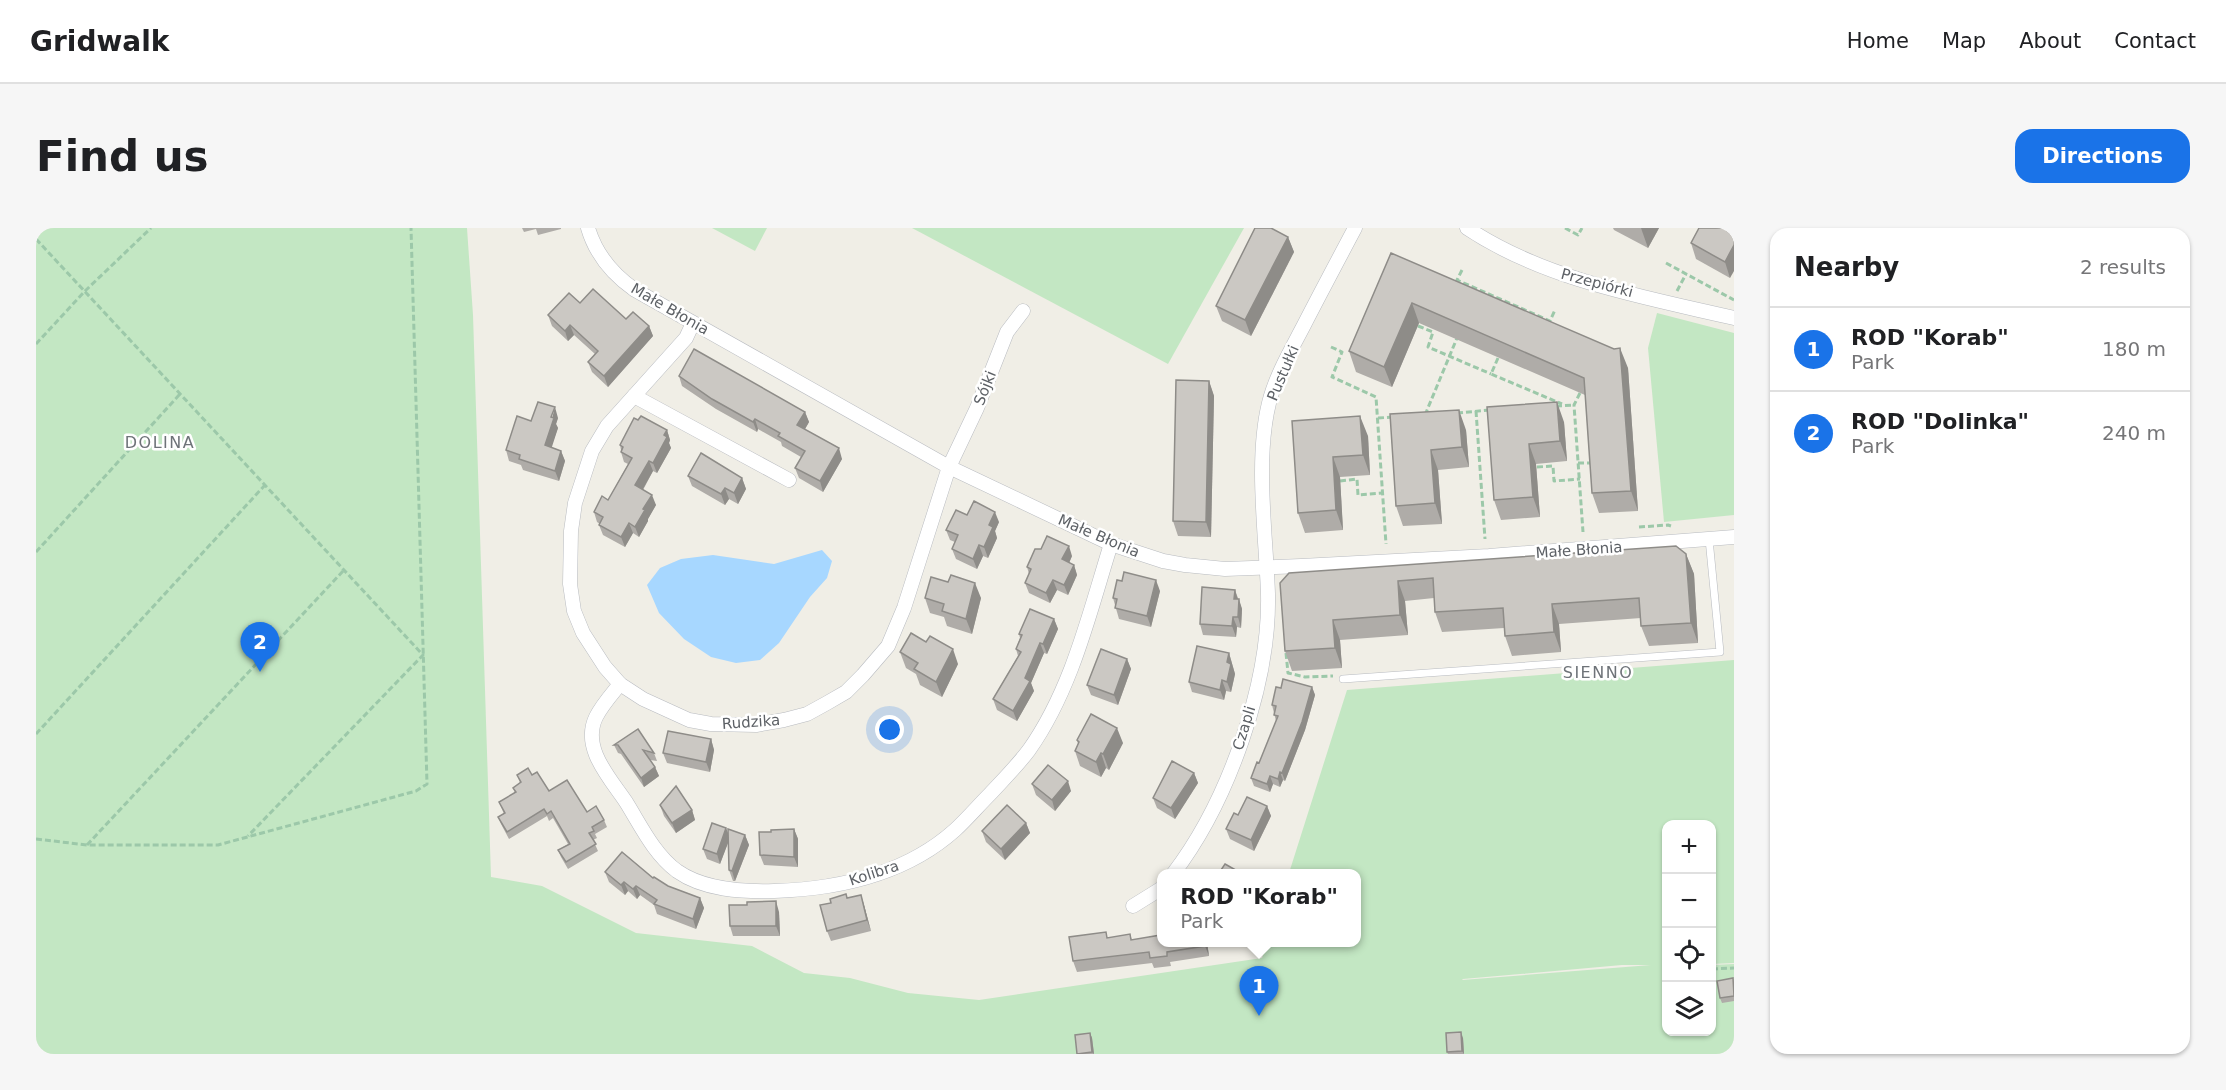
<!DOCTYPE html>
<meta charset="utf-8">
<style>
body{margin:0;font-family:"DejaVu Sans",sans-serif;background:#f6f6f6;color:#202124}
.controls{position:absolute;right:18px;bottom:18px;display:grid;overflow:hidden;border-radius:12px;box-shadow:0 2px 4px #0004}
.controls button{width:54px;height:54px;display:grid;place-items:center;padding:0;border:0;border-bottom:2px solid #e0e0e0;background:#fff;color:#202124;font:30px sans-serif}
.you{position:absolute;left:854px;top:502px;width:21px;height:21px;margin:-15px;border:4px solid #fff;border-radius:50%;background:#1a73e8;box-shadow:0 0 0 9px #1a73e833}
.badge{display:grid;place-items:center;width:39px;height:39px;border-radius:50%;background:#1a73e8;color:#fff;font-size:20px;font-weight:700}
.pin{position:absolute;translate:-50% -50px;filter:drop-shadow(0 2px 3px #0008)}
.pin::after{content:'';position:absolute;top:32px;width:21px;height:18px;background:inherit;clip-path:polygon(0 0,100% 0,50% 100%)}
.popup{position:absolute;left:1121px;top:641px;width:204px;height:78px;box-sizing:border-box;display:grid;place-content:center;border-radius:12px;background:#fff;filter:drop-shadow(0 2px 4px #0005);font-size:20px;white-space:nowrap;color:#757577}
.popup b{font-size:22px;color:#202124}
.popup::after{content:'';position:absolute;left:50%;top:100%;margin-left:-12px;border:12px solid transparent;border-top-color:#fff}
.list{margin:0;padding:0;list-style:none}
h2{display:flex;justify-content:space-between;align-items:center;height:78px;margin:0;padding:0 24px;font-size:26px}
h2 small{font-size:20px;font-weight:400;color:#757577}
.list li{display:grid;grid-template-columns:39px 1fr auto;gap:18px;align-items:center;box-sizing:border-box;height:84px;padding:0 24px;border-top:2px solid #e0e0e0}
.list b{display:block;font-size:22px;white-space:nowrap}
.list p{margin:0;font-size:20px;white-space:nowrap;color:#757577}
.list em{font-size:20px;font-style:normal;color:#757577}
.icon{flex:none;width:33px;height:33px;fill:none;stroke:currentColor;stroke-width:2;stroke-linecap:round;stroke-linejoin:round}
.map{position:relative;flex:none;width:1698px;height:826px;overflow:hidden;border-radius:18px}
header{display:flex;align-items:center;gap:36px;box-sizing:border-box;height:84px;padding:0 30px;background:#fff;border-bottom:2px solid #e0e0e0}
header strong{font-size:28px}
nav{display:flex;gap:33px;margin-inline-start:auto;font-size:21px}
.intro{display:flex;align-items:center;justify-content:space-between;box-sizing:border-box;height:144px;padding:0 36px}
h1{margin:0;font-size:42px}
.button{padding:15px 27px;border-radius:18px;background:#1a73e8;color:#fff;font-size:21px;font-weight:700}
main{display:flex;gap:36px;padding:0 36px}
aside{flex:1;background:#fff;border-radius:18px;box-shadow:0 2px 4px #0004}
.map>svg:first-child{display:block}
</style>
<header>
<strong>Gridwalk</strong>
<nav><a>Home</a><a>Map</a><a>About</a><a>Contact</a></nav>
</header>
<div class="intro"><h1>Find us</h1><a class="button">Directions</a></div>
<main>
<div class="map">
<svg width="1698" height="826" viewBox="0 0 1698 826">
<rect width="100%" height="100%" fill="#f0eee6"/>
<g fill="#c3e7c3" fill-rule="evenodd">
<path d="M0,0H431L437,87L455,649L506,658L600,705L716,718L768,745L814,750L872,765L943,772L1226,730L1231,715L1320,714V646L1253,645L1311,462L1698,432V735L1676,736V596H1630V804H1676V737L1698,736V826H0ZM1586,737H1615L1426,752L1427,751Z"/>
<polygon points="676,0 731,0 719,23"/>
<polygon points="876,0 1208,0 1132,136"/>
<polygon points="1621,85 1698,105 1698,287 1628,294 1612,120"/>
</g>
<polygon fill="#a7d7ff" points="786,322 796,333 791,350 774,369 743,415 724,432 700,435 675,429 648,411 623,385 611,357 624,340 645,331 677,327 738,336"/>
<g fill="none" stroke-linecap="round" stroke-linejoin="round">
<defs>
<polyline id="service" points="1307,451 1684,424 1673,311"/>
<g id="minor">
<path d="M552,0C560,27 576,46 599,62L913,239L1075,316L1127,333L1149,337L1189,341L1265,338L1453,328L1698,309"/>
<path d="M1431,0C1509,52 1608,69 1698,90"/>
<polyline points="657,95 650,110 571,198 556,223 539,275 535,303 534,356 538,383 547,405 569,439 584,456 607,471 653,492 675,496 720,497 748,492 771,486 791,475 810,464 827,447 852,418 868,380 913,239 941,180 971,104 987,83"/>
<polyline points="598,168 753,252"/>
<path d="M584,456C576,466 566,477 560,489C545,520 574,550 590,574C605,598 618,626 641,643C668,662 706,664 738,663C802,661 870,646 919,602C931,591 942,578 954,566C967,552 981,538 993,522C1036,461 1053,386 1075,316"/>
<path d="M1137,646C1192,574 1234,456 1232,366C1230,307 1219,232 1233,175C1240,147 1255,122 1268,97C1285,64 1302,32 1319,0"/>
<polyline points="1097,678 1126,660"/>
</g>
</defs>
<use href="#service" stroke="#b8bbc0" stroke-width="8"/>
<use href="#minor" stroke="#b8bbc0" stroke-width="15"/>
<g stroke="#9cc8a9" stroke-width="3" stroke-dasharray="6 3" stroke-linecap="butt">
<polyline points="1529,0 1542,7 1546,0"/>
<polyline points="0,11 387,427 212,608"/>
<polyline points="1630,35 1698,72"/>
<polyline points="1426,42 1421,52 1514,93 1519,82"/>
<polyline points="1641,63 1650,46"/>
<polyline points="1382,98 1397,104 1392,119 1455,146"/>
<polyline points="0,116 49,63 115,0"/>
<polyline points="1295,119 1306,124 1296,149 1340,169 1350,316"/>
<polyline points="1462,130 1455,146 1526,176"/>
<polyline points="1544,165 1538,177 1547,304"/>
<polyline points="1520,178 1538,177"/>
<polyline points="1440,183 1449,311"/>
<polyline points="1421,185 1454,182"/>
<polyline points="1389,187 1421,110"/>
<polyline points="1342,190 1358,189"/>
<polyline points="1542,235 1556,235"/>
<polyline points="1501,239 1517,238 1518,253 1544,251"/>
<polyline points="1304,253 1321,251 1322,267 1347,265"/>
<polyline points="1603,299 1632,297 1635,298"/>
<polyline points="0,324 144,166"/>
<polyline points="1250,425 1252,445 1269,449 1297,448"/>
<polyline points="0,506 229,257"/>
<polyline points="0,611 51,617 182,617 380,563 391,556 375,0"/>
<polyline points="51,617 308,342"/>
<polyline points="1676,741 1698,740"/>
</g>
<use href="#service" stroke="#fff" stroke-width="7"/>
<use href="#minor" stroke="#fff" stroke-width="14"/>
</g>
<g fill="#afaca8">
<polygon points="486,0 525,0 525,1 502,7 500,1 488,4"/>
<polygon points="1577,0 1623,0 1612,20 1578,2"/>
<polygon points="1698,0 1694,50 1660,31 1655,15"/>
<polygon points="1252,9 1258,24 1215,108 1186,93 1180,78"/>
<polygon points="1355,25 1592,140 1602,283 1563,285 1556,265 1549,167 1383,95 1356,159 1320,144 1313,123"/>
<polygon points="544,75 613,98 617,108 572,159 556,144 552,134 559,126 538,107 532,113 516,98 512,87"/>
<polygon points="643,148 769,184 773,194 769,201 806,231 787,264 763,250 759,240 765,229 746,218 745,214 722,201 721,204 680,181 646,158"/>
<polygon points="1173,153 1178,168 1175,309 1142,308 1137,293"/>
<polygon points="1451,179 1528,194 1531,233 1500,236 1504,289 1465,292 1458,272"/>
<polygon points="1354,186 1430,202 1433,239 1402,242 1406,296 1367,298 1360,278"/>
<polygon points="522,190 520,196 522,200 515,219 525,223 529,233 523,253 487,242 485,237 473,233 470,222 495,193"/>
<polygon points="602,192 631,202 634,212 633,215 635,220 621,245 617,243 607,262 620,277 612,291 612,293 603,309 597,305 589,319 567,307 563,297 564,296 561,294 558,284 572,272 592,236 588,234 585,224 585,222 584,217"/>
<polygon points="1256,193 1332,208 1334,247 1304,249 1307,302 1269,305 1262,285"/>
<polygon points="652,248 706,250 710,261 702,276 693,271 689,277 656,258"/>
<polygon points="931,287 963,294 959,303 961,310 952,330 947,328 941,341 920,331 916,321 919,314 914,312 910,302"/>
<polygon points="1650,326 1658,346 1662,415 1613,418 1605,398 1605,390 1523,396 1525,424 1476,428 1469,408 1468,400 1406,404 1399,384 1398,370 1369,373 1372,407 1304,412 1306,440 1256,443 1249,423 1244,355"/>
<polygon points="1036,328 1033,335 1038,337 1041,347 1032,367 1021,362 1014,375 993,365 989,355 993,346 991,339"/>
<polygon points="912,354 945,370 936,406 911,398 908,389 894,385 889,370"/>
<polygon points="1199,362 1206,381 1205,400 1201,399 1200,409 1167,407 1164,396"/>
<polygon points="1124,363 1115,399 1083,391 1077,370"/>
<polygon points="1018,391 1022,401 1011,426 1008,425 995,455 998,463 981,493 961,482 957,471 982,428 980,421 984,410 983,406"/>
<polygon points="864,424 922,436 906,469 884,457 880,446 870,440"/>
<polygon points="1193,425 1199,446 1195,464 1190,463 1188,472 1156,464 1153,454"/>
<polygon points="1091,431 1095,441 1082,477 1055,467 1051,457"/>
<polygon points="1276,459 1279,467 1269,502 1249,553 1247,552 1244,559 1237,556 1234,564 1218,558 1215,550 1223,535 1240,493 1236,477 1245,460"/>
<polygon points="675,511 678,522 674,544 631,535 627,525"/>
<polygon points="1041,512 1087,515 1073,542 1070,540 1065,549 1044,538 1039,523 1042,516"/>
<polygon points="578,517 618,525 621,533 614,532 619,539 623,548 608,559 585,526 582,525"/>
<polygon points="1158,545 1162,555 1139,591 1121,580 1117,570"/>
<polygon points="481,547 496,547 513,563 551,584 568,592 571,599 559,606 561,610 557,612 562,623 532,641 525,629 522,622 532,616 517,590 513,593 511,588 473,611 465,596 462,589 468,586 463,574 479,565 477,560 484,555"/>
<polygon points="996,556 1035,563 1019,583 1000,567"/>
<polygon points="624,577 656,582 659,592 640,605 628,588"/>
<polygon points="1231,578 1235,588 1218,623 1194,611 1190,601 1202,587"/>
<polygon points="990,595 994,605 969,632 950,614 946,603"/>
<polygon points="690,600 692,606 709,607 713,617 699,653 697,653 693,642 692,614 684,636 671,631 667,621"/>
<polygon points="758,601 762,611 762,639 728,637 724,627 735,604"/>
<polygon points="569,644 617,650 632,658 664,670 668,680 660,701 621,686 618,677 604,667 601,671 592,663 589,667 573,654"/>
<polygon points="825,667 828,677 835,703 795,713 791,703 812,670"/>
<polygon points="711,677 743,684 744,708 697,708 694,698"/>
<polygon points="1094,706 1096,712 1125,714 1171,714 1173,728 1134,734 1135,738 1118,740 1116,735 1041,744 1037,733 1073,710"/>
<polygon points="1697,750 1698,754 1698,773 1686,775 1684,770"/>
<polygon points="1054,805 1056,810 1058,826 1041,826"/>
<polygon points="1427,810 1428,826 1412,826 1411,824"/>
</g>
<g fill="#8e8c88">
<polygon points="1605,0 1623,0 1612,20"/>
<polygon points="1252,9 1258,24 1215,108 1209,92"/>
<polygon points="1698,17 1698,43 1694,50 1689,34"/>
<polygon points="1376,75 1383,95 1356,159 1348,139"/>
<polygon points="534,97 538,107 532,113 529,103"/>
<polygon points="613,98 617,108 572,159 568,148"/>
<polygon points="1584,120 1592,140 1602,283 1595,263"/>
<polygon points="1173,153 1178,168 1175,309 1170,294"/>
<polygon points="1521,174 1528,194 1531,233 1524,213"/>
<polygon points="519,179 522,190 520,196 522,200 513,228 509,217"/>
<polygon points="1423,182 1430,202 1433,239 1426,219"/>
<polygon points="769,184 773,194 765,208 761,197"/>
<polygon points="1324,188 1332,208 1334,247 1327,227"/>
<polygon points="719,191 722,201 721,204 717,194"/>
<polygon points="631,202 634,212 633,215 635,220 621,245 617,235 628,207"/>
<polygon points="1493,216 1500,236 1504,289 1497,269"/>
<polygon points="803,220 806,231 787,264 784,253"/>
<polygon points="1395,222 1402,242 1406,296 1399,275"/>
<polygon points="525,223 529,233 523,253 519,243"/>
<polygon points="1297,229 1304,249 1307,302 1300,282"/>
<polygon points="613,233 617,243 603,268 599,257"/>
<polygon points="706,250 710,261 702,276 698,265"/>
<polygon points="689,260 693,271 689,277 685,266"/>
<polygon points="616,267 620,277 612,291 612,293 603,309 599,299 607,281"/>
<polygon points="959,284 963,294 959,303 961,310 952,330 948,319 953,297"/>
<polygon points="593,295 597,305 589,319 585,309"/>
<polygon points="943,317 947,328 941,341 937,331"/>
<polygon points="1033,318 1036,328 1030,342 1026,331"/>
<polygon points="1650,326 1658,346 1662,415 1655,395"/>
<polygon points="1038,337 1041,347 1032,367 1028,357"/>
<polygon points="1017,352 1021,362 1014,375 1010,365"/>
<polygon points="1120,352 1124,363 1115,399 1111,388"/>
<polygon points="1362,353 1369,373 1372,407 1364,387"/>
<polygon points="939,355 945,370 936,406 930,391"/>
<polygon points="1199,362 1202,372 1198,371"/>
<polygon points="1203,371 1206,381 1205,400 1202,389"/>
<polygon points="1516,376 1523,396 1525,424 1518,404"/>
<polygon points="1197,389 1201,399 1200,409 1196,398"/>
<polygon points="1018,391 1022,401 1011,426 1007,416"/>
<polygon points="1297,392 1304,412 1306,440 1299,420"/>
<polygon points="1004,415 1008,425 995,455 998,463 981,493 977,483 989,450"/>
<polygon points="917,421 922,436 906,469 900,454"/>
<polygon points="1193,425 1199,446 1195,464 1191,454 1191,434"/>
<polygon points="1091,431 1095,441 1082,477 1078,467"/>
<polygon points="1186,452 1190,463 1188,472 1184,462"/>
<polygon points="1276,459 1279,467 1269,502 1249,553 1246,545"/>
<polygon points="1081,500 1087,515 1073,542 1067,526"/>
<polygon points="675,511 678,522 674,544 670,534"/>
<polygon points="1065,525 1070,540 1065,549 1060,534"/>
<polygon points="619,539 623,548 608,559 605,550"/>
<polygon points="1244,544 1247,552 1244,559 1242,551"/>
<polygon points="1158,545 1162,555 1139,591 1135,580"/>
<polygon points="1234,548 1237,556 1234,564 1231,556"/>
<polygon points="1032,553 1035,563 1019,583 1016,572"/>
<polygon points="1231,578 1235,588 1218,623 1215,612"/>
<polygon points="656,582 659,592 640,605 636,595"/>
<polygon points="990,595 994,605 969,632 965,621"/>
<polygon points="690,600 694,610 684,636 681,626"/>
<polygon points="758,601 762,611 762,639 758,629"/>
<polygon points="709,607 713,617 699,653 696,643"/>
<polygon points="588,654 592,663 589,667 585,657"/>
<polygon points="600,658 604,667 601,671 597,661"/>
<polygon points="825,667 828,677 835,703 831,692"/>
<polygon points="664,670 668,680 660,701 657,691"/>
<polygon points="740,673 743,684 744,708 740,698"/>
<polygon points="1169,714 1171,714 1173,728 1169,718"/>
<polygon points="1425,804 1427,810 1428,826 1426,823"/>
<polygon points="1054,805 1056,810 1058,826 1056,824"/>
</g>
<g fill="#cbc8c3" stroke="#8e8c88" stroke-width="1.5">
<polygon points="1219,0 1235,0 1252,9 1209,92 1180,78"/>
<polygon points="1663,0 1698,0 1698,17 1689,34 1655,15"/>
<polygon points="1355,25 1578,121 1584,120 1595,263 1556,265 1548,150 1376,75 1348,139 1313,123"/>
<polygon points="557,61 590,91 597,84 613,98 568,148 552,134 562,123 534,97 529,103 512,87 533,65 544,75"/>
<polygon points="658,121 769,184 761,197 803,220 784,253 759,240 769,223 742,208 744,205 719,191 717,194 676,171 643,148"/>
<polygon points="1140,152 1173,153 1170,294 1137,293"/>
<polygon points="502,174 519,179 515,189 518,190 509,217 525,223 519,243 483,231 484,227 470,222 481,188 495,193"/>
<polygon points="1521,174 1524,213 1493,216 1497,269 1458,272 1451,179"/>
<polygon points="1423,182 1426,219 1395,222 1399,275 1360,278 1354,186"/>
<polygon points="605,188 631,202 628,207 631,209 617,235 613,233 599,257 616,267 607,281 609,282 599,299 593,295 585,309 563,297 567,289 558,284 566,268 572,272 596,230 585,224 587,219 584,217 598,190 602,192"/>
<polygon points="1324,188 1327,227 1297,229 1300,282 1262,285 1256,193"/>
<polygon points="665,225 706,250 698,265 689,260 685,266 652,248"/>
<polygon points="938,273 959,284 953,297 957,299 948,319 943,317 937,331 916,321 922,307 910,302 920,282 931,287"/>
<polygon points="1011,308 1033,318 1026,331 1038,337 1028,357 1017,352 1010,365 989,355 995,341 991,339 999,321 1005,321"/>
<polygon points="1640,318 1650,326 1655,395 1605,398 1603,370 1516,376 1518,404 1469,408 1467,380 1399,384 1397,350 1362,353 1364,387 1297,392 1299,420 1249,423 1244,355 1253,345"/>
<polygon points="1088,344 1120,352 1111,388 1079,380 1081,371 1077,370 1081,352 1086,353"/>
<polygon points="915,347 939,355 930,391 906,383 908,376 889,370 895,349 912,354"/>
<polygon points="1166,359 1199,362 1198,371 1203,371 1202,389 1197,389 1196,398 1164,396"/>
<polygon points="994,381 1018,391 1007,416 1004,415 989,450 994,453 977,483 957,471 985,424 980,421 986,407 983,406"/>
<polygon points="875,405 890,414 894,408 917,421 900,454 878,441 882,435 864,424"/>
<polygon points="1161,418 1193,425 1191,434 1195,436 1191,454 1186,452 1184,462 1153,454"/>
<polygon points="1065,421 1091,431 1078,467 1051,457"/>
<polygon points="1247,451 1276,459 1266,494 1246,545 1244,544 1242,551 1234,548 1231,556 1215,550 1221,534 1223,535 1242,488 1238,487 1240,478 1236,477 1240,459 1245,460"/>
<polygon points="1055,486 1081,500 1067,526 1065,525 1060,534 1039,523 1043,514 1041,512"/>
<polygon points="602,501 618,525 607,522 619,539 605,550 582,517 578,517"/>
<polygon points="632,503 675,511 670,534 627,525"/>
<polygon points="1136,533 1158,545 1135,580 1117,570"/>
<polygon points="1012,537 1032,553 1016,572 996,556"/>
<polygon points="492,540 496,547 501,544 513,563 531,552 551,584 560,578 568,592 556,599 558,603 553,605 560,616 530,634 522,622 534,616 515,583 511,586 508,581 471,604 462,589 469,585 463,574 480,564 477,560 485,554 481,547"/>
<polygon points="640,558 656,582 636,595 624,577"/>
<polygon points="1211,569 1231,578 1215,612 1190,601 1198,585 1202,587"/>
<polygon points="971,577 990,595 965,621 946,603"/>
<polygon points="676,595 690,600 681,626 667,621"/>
<polygon points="692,601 709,607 696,643 693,642"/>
<polygon points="758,601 758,629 724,627 723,604 735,604 735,602"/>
<polygon points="586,624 617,650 618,649 632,658 664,670 657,691 618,676 621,672 600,658 597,661 588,654 585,657 569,644"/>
<polygon points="1189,636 1205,645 1183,645"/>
<polygon points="810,666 811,670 825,667 831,692 791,703 784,677 795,675 794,671"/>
<polygon points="740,673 740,698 694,698 693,677 711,677 711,674"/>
<polygon points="1070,704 1071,710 1094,706 1095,712 1125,707 1125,714 1169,714 1169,718 1131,724 1131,728 1114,730 1113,724 1037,733 1033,709"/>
<polygon points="1697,750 1698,768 1684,770 1681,753"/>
<polygon points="1425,804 1426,823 1411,824 1410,805"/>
<polygon points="1054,805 1056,824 1041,826 1039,807"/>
</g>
<g text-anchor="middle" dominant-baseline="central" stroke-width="5" stroke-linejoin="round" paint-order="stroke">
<g font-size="15" fill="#5d6166" stroke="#fff">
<text transform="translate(1561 55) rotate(15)">Przepiórki</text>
<text transform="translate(634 81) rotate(30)">Małe Błonia</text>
<text transform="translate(1247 145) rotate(-67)">Pustułki</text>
<text transform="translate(949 160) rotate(-68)">Sójki</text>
<text transform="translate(1063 308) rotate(23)">Małe Błonia</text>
<text transform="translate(1543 322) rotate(-4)">Małe Błonia</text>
<text transform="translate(715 494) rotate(-4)">Rudzika</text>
<text transform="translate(1208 500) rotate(-73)">Czapli</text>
<text transform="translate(838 645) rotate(-18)">Kolibra</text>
</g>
<g font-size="16" letter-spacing="1.5" fill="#6e7378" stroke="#fff">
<text x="124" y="214">DOLINA</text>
<text x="1562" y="444">SIENNO</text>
</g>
</g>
</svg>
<div class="controls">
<button>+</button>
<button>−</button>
<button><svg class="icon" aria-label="locate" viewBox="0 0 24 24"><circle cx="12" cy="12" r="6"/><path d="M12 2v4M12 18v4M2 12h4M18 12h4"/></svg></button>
<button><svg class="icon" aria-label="layers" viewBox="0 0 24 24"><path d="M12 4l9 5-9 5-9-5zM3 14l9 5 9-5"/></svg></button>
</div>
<div class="you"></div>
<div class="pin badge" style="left:1223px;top:788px">1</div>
<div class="popup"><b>ROD &quot;Korab&quot;</b>Park</div>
<div class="pin badge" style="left:224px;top:444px">2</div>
</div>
<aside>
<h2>Nearby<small>2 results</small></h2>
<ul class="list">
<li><span class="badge">1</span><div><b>ROD &quot;Korab&quot;</b><p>Park</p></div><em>180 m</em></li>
<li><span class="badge">2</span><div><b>ROD &quot;Dolinka&quot;</b><p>Park</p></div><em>240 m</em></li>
</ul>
</aside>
</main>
